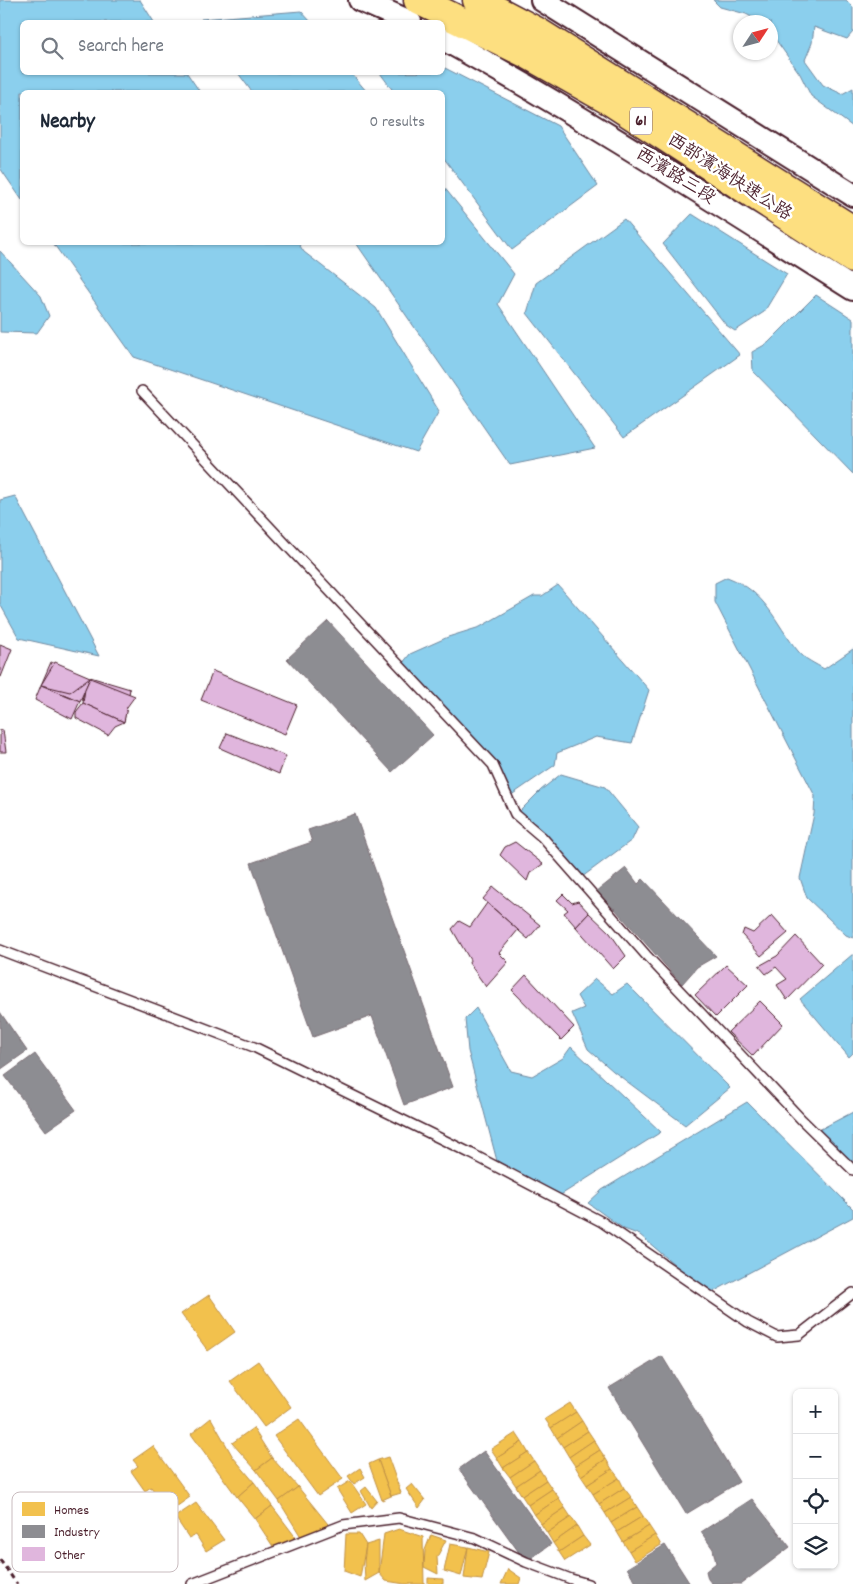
<!DOCTYPE html>
<meta charset="utf-8">
<style>
body{margin:0;font-family:Dekko,"LXGW WenKai TC",sans-serif;background:#f2f2f3;color:#1f2937}
.controls{position:absolute;right:15px;bottom:15px;display:grid;overflow:hidden;border-radius:8px;box-shadow:0 1px 4px #0004}
.controls button{width:45px;height:45px;display:grid;place-items:center;padding:0;border:0;border-bottom:1px solid #e0e1e3;background:#fff;color:#1f2937;font:25px sans-serif}
.compass{position:absolute;left:733px;top:15px;width:45px;height:45px;border-radius:50%;background:#fff;box-shadow:0 1px 4px #0004;rotate:54deg}
.list{margin:0;padding:0;list-style:none}
h2{display:flex;justify-content:space-between;align-items:center;height:65px;margin:0;padding:0 20px;font-size:21px}
h2 small{font-size:16px;font-weight:400;color:#747a83}
.icon{flex:none;width:28px;height:28px;fill:none;stroke:currentColor;stroke-width:2;stroke-linecap:round;stroke-linejoin:round}
.map{position:relative;flex:none;width:853px;height:1584px;overflow:hidden}
.search{position:absolute;background:#fff;box-shadow:0 1px 4px #0004;left:20px;top:20px;width:425px;height:55px;display:flex;align-items:center;gap:12px;box-sizing:border-box;padding:0 18px;border-radius:8px;color:#747a83;font-size:19px}
.panel{position:absolute;background:#fff;box-shadow:0 1px 4px #0004;left:20px;top:90px;width:425px;height:155px;border-radius:8px}
.map>svg:first-child{display:block}
</style>
<div class="map">
<svg width="853" height="1584" viewBox="0 0 853 1584">
<rect width="100%" height="100%" fill="#fff"/>
<filter id="ink" filterUnits="userSpaceOnUse"><feTurbulence type="fractalNoise" baseFrequency=".02" numOctaves="2"/><feDisplacementMap in="SourceGraphic" scale="10" xChannelSelector="R" yChannelSelector="G"/><feConvolveMatrix kernelMatrix="1 2 1 2 8 2 1 2 1" color-interpolation-filters="sRGB"/></filter>
<g filter="url(#ink)">
<g fill="#8bcfed" stroke="#71899f">
<polygon points="0,0 140,0 154,22 22,22 22,72 187,73 200,92 22,92 22,200 0,168"/>
<polygon points="713,0 846,0 853,7 853,32 847,39 814,27 812,43 805,60 823,85 842,94 853,88 853,127 811,96 800,74 771,33 770,22 761,22 746,14 720,7"/>
<polygon points="301,11 311,22 203,22 201,19"/>
<polygon points="443,67 558,126 598,186 512,250 443,157 442,92 394,92 380,73 442,72"/>
<polygon points="238,73 351,73 367,92 252,92"/>
<polygon points="443,186 514,274 498,304 595,448 510,465 356,243 442,242"/>
<polygon points="692,214 787,274 764,312 735,331 726,325 663,244"/>
<polygon points="624,219 740,355 624,437 527,313 536,283"/>
<polygon points="53,243 298,243 304,252 376,308 439,411 416,452 134,357"/>
<polygon points="0,251 41,296 49,316 37,333 0,332"/>
<polygon points="816,295 853,319 853,474 753,371 752,352 768,343"/>
<polygon points="15,496 99,656 19,638 0,604 0,500"/>
<path d="M727,577C767,592 774,622 798,651C804,659 816,664 824,669L853,649V938L846,935L807,898L800,878L814,814L815,796L715,602V583Z"/>
<polygon points="558,585 649,690 632,743 596,737 557,753 555,765 510,796 499,776 398,669 410,654 448,637 480,627 534,596 542,596"/>
<polygon points="561,774 605,787 638,827 632,840 582,877 520,811 541,790"/>
<polygon points="853,954 853,1053 849,1057 800,999"/>
<polygon points="595,979 613,994 627,984 730,1088 685,1125 613,1071 588,1049 572,1013 584,1008 577,996"/>
<polygon points="476,1008 511,1071 532,1076 563,1058 571,1047 661,1132 559,1196 497,1161 468,1051 465,1019"/>
<polygon points="747,1102 853,1209 853,1217 709,1294 640,1235 624,1229 588,1203 602,1190"/>
<polygon points="853,1112 853,1166 817,1131"/>
</g>
<g fill="#f2c14e" stroke="#c09044">
<polygon points="209,1295 235,1332 208,1351 181,1314"/>
<polygon points="258,1361 291,1407 264,1427 230,1381"/>
<polygon points="570,1403 576,1412 551,1428 545,1419"/>
<polygon points="576,1412 582,1421 557,1438 551,1428"/>
<polygon points="211,1418 233,1457 254,1482 237,1497 191,1434"/>
<polygon points="299,1419 343,1479 318,1496 274,1436"/>
<polygon points="582,1421 588,1431 563,1447 557,1438"/>
<polygon points="253,1428 272,1458 256,1470 232,1443"/>
<polygon points="588,1431 594,1440 569,1457 563,1447"/>
<polygon points="516,1433 522,1442 497,1458 491,1449"/>
<polygon points="594,1440 600,1450 575,1466 569,1457"/>
<polygon points="522,1442 528,1452 503,1468 497,1458"/>
<polygon points="153,1446 190,1497 169,1512 151,1487 145,1491 131,1471 138,1466 133,1460"/>
<polygon points="600,1450 606,1459 581,1476 575,1466"/>
<polygon points="528,1452 534,1461 510,1477 503,1468"/>
<polygon points="388,1457 401,1493 391,1496 378,1460"/>
<polygon points="272,1458 298,1487 279,1501 256,1470"/>
<polygon points="606,1459 612,1469 587,1485 581,1476"/>
<polygon points="378,1460 391,1496 382,1500 369,1464"/>
<polygon points="534,1461 540,1470 516,1486 510,1477"/>
<polygon points="360,1468 365,1477 354,1484 348,1476"/>
<polygon points="612,1469 619,1478 593,1494 587,1485"/>
<polygon points="540,1470 546,1480 522,1496 516,1486"/>
<polygon points="619,1478 624,1488 599,1504 593,1494"/>
<polygon points="546,1480 552,1489 528,1505 522,1496"/>
<polygon points="350,1481 366,1504 352,1513 337,1489"/>
<polygon points="254,1482 272,1506 255,1519 237,1497"/>
<polygon points="412,1484 425,1500 419,1508 406,1489"/>
<polygon points="298,1487 332,1529 303,1540 279,1501"/>
<polygon points="366,1487 377,1501 371,1508 361,1491"/>
<polygon points="624,1488 631,1497 605,1513 599,1504"/>
<polygon points="552,1489 559,1498 534,1515 528,1505"/>
<polygon points="631,1497 637,1507 611,1523 605,1513"/>
<polygon points="559,1498 565,1508 541,1524 534,1515"/>
<polygon points="196,1503 224,1540 206,1551 196,1535 189,1538 175,1517"/>
<polygon points="272,1506 297,1539 276,1551 255,1519"/>
<polygon points="637,1507 643,1516 617,1532 611,1523"/>
<polygon points="565,1508 571,1517 547,1533 541,1524"/>
<polygon points="643,1516 649,1526 623,1542 617,1532"/>
<polygon points="571,1517 577,1526 553,1543 547,1533"/>
<polygon points="577,1526 583,1536 559,1552 553,1543"/>
<polygon points="649,1526 655,1535 629,1551 623,1542"/>
<polygon points="399,1529 423,1537 424,1584 405,1584 386,1581 379,1573 384,1534"/>
<polygon points="346,1534 359,1534 366,1545 360,1577 344,1571"/>
<polygon points="431,1535 446,1540 437,1557 438,1574 424,1567 425,1550"/>
<polygon points="655,1535 661,1545 635,1561 629,1551"/>
<polygon points="583,1536 590,1545 565,1561 559,1552"/>
<polygon points="379,1541 379,1573 365,1581 364,1562 366,1545"/>
<polygon points="450,1544 468,1547 461,1576 444,1571"/>
<polygon points="468,1547 489,1552 482,1580 464,1578"/>
<polygon points="508,1569 521,1578 519,1584 501,1584"/>
<polygon points="428,1578 443,1579 443,1584 428,1584"/>
</g>
<g fill="#8d8d92" stroke="#796c73">
<polygon points="328,621 433,735 392,772 287,659"/>
<polygon points="355,814 453,1087 404,1105 372,1016 313,1037 251,863 312,842 308,830"/>
<polygon points="626,868 638,884 643,879 716,956 697,967 682,984 614,908 611,910 596,892"/>
<polygon points="0,1012 27,1051 0,1070"/>
<polygon points="35,1054 76,1110 46,1131 5,1076"/>
<polygon points="662,1356 739,1482 686,1514 609,1388"/>
<polygon points="484,1451 551,1544 526,1562 459,1469"/>
<polygon points="752,1499 790,1547 741,1584 712,1584 708,1579 706,1571 716,1563 713,1549 701,1532"/>
<polygon points="665,1545 690,1584 637,1584 627,1568"/>
</g>
<g fill="#e0b6dd" stroke="#4a1f2b">
<polygon points="0,644 12,649 1,677 0,677"/>
<polygon points="51,662 90,678 80,701 41,685"/>
<polygon points="55,662 90,677 70,692 41,685"/>
<polygon points="213,671 297,705 285,734 201,700"/>
<polygon points="90,677 130,689 124,721 82,699"/>
<polygon points="90,678 135,696 127,707 124,722 83,703 85,689"/>
<polygon points="41,685 80,701 72,719 35,700"/>
<polygon points="83,703 124,722 115,726 108,735 76,718 76,712"/>
<polygon points="0,730 3,730 6,752 0,752"/>
<polygon points="227,733 286,756 279,774 220,748"/>
<polygon points="515,842 543,864 530,873 527,881 500,855 505,847"/>
<polygon points="493,887 540,925 528,939 483,899"/>
<polygon points="563,894 572,903 578,901 589,913 576,927 564,913 568,910 557,900"/>
<polygon points="487,903 518,930 499,953 508,962 486,987 469,963 470,960 452,929 459,921 470,927"/>
<polygon points="589,913 610,933 626,956 613,969 576,927"/>
<polygon points="772,915 788,933 761,956 742,935 744,929 753,933"/>
<polygon points="796,936 822,964 787,1000 777,985 787,979 776,967 766,974 759,966 777,956"/>
<polygon points="726,965 748,985 716,1017 695,995"/>
<polygon points="526,975 574,1027 561,1040 512,990"/>
<polygon points="760,1001 783,1024 753,1056 728,1032"/>
</g>
<g fill="none" stroke-linecap="round" stroke-linejoin="round">
<defs>
<g id="service">
<polyline points="142,391 493,765 515,814 542,837 646,955 802,1120 853,1170"/>
<polyline points="0,950 254,1047 472,1154 602,1222 748,1322 777,1337 799,1335 853,1293"/>
<polyline points="192,1584 343,1525 399,1518 475,1538 526,1562 571,1579 588,1584"/>
</g>
<g id="tertiary">
<polyline points="360,0 410,22"/>
<polyline points="542,0 853,195"/>
<path d="M442,38C583,116 717,203 853,289"/>
</g>
<g id="trunk">
<polyline points="418,0 527,54 610,101 853,259"/>
<polyline points="477,0 538,32 853,230"/>
</g>
</defs>
<use href="#service" stroke="#4a1f2b" stroke-width="12"/>
<use href="#tertiary" stroke="#4a1f2b" stroke-width="26"/>
<use href="#trunk" stroke="#4a1f2b" stroke-width="31"/>
<polyline stroke="#4a1f2b" stroke-width="3" stroke-dasharray="5 4" stroke-linecap="butt" points="0,1560 17,1584"/>
<use href="#service" stroke="#fff" stroke-width="9"/>
<use href="#tertiary" stroke="#fff" stroke-width="22"/>
<use href="#trunk" stroke="#fddf80" stroke-width="28"/>
</g>
</g>
<g text-anchor="middle" dominant-baseline="central" stroke-width="5" stroke-linejoin="round" paint-order="stroke">
<rect fill="#fff" stroke="#80626b" stroke-width="1" x="630" y="107.5" width="22" height="27" rx="4"/>
<g font-size="16" font-weight="bold" fill="#4a1f2b">
<text x="641" y="121">61</text>
</g>
<g font-size="18" fill="#4a1f2b" stroke="#fff">
<text transform="translate(675 177) rotate(32)">西濱路三段</text>
<text transform="translate(729 178) rotate(33)">西部濱海快速公路</text>
</g>
</g>
<rect x="12" y="1492" width="166" height="80" rx="8" fill="#fff" stroke="#c9bcbf" stroke-width="1"/>
<rect x="22" y="1502" width="23" height="14" fill="#f2c14e"/>
<rect x="22" y="1525" width="23" height="13" fill="#8d8d92"/>
<rect x="22" y="1547" width="23" height="14" fill="#e0b6dd"/>
<g font-size="14" fill="#4a1f2b">
<text x="54" y="1514">Homes</text>
<text x="54" y="1536">Industry</text>
<text x="54" y="1559">Other</text>
</g>
</svg>
<div class="controls">
<button>+</button>
<button>−</button>
<button><svg class="icon" aria-label="locate" viewBox="0 0 24 24"><circle cx="12" cy="12" r="6"/><path d="M12 2v4M12 18v4M2 12h4M18 12h4"/></svg></button>
<button><svg class="icon" aria-label="layers" viewBox="0 0 24 24"><path d="M12 4l9 5-9 5-9-5zM3 14l9 5 9-5"/></svg></button>
</div>
<svg class="compass" viewBox="-18 -18 36 36"><path d="M0-13l5 13h-10z" fill="#e53935"/><path d="M0 13l5-13h-10z" fill="#747a83"/></svg>
<div class="search"><svg class="icon" aria-label="search" viewBox="0 0 24 24"><circle cx="10" cy="10" r="6"/><path d="M15 15l6 6"/></svg>Search here</div>
<section class="panel">
<h2>Nearby<small>0 results</small></h2>
<ul class="list">
</ul>
</section>
</div>
